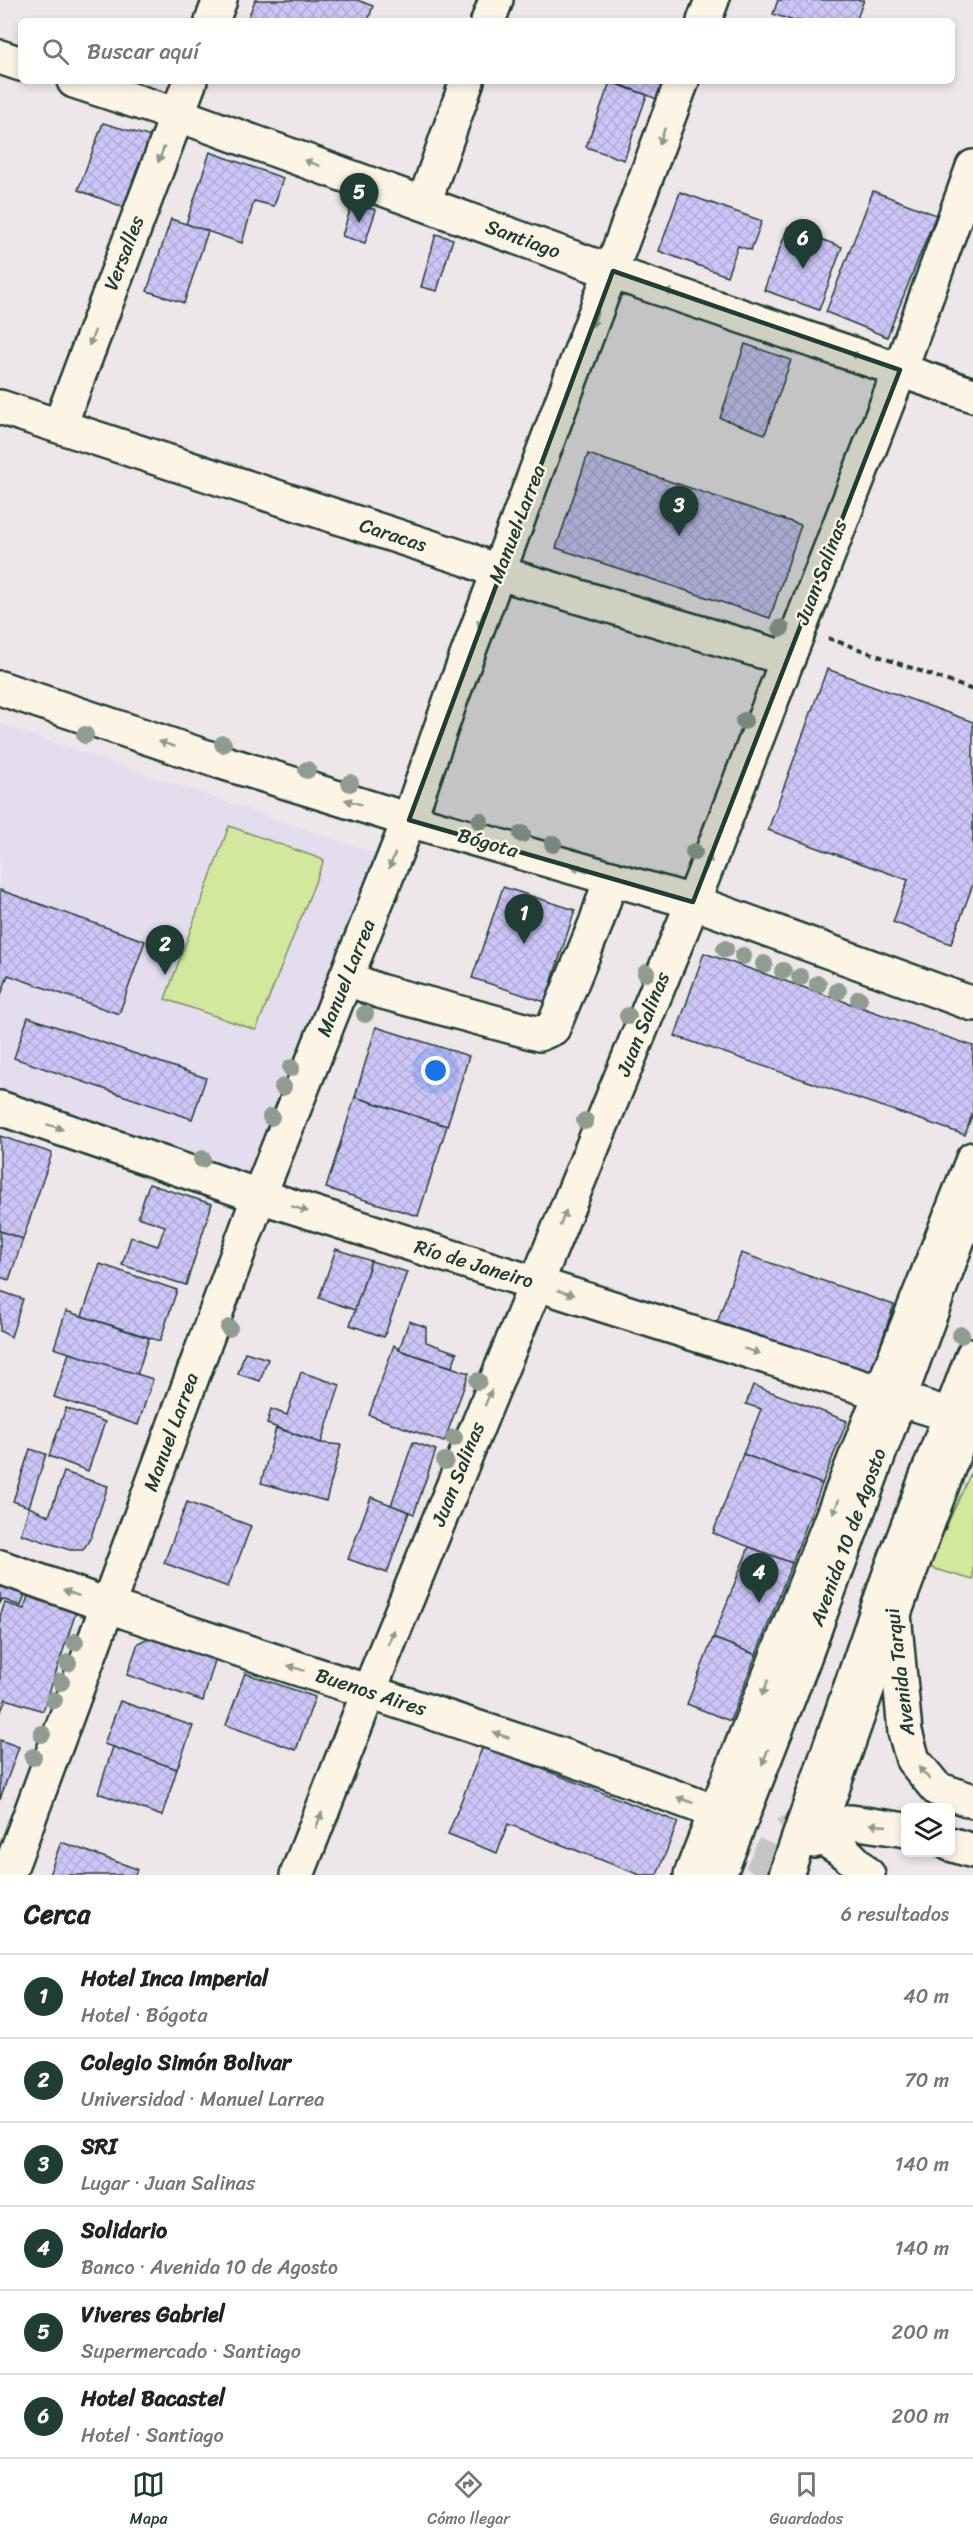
<!DOCTYPE html>
<html lang="es">
<meta charset="utf-8">
<style>
body{margin:0;font-family:Sriracha,sans-serif;background:#f6f6f6;color:#222}
.controls{position:absolute;right:18px;bottom:18px;display:grid;overflow:hidden;border-radius:9px;box-shadow:0 3px 9px #0003}
.controls button{width:54px;height:54px;display:grid;place-items:center;padding:0;border:0;border-bottom:2px solid #e0e0e0;background:#fff;color:#222;font:30px sans-serif}
.you{position:absolute;left:436px;top:1071px;width:21px;height:21px;margin:-15px;border:4px solid #fff;border-radius:50%;background:#1a73e8;box-shadow:0 0 0 9px #1a73e833}
.badge{display:grid;place-items:center;width:39px;height:39px;border-radius:50%;background:#1f3d34;color:#fff;font-size:20px;font-weight:700}
.pin{position:absolute;translate:-50% -50px;filter:drop-shadow(0 2px 3px #0008)}
.pin::after{content:'';position:absolute;top:32px;width:21px;height:18px;background:inherit;clip-path:polygon(0 0,100% 0,50% 100%)}
.list{margin:0;padding:0;list-style:none}
h2{display:flex;justify-content:space-between;align-items:center;height:78px;margin:0;padding:0 24px;font-size:26px}
h2 small{font-size:20px;font-weight:400;color:#767676}
.list li{display:grid;grid-template-columns:39px 1fr auto;gap:18px;align-items:center;box-sizing:border-box;height:84px;padding:0 24px;border-top:2px solid #e0e0e0}
.list b{display:block;font-size:22px;white-space:nowrap}
.list p{margin:0;font-size:20px;white-space:nowrap;color:#767676}
.list em{font-size:20px;font-style:normal;color:#767676}
.icon{flex:none;width:33px;height:33px;fill:none;stroke:currentColor;stroke-width:2;stroke-linecap:round;stroke-linejoin:round}
.map{position:relative;flex:none;width:973px;height:1875px;overflow:hidden}
.search{position:absolute;background:#fff;box-shadow:0 3px 9px #0003;left:18px;right:18px;top:18px;height:66px;display:flex;align-items:center;gap:15px;box-sizing:border-box;padding:0 21px;border-radius:9px;color:#767676;font-size:22px}
.sheet{height:582px;background:#fff}
nav{display:flex;justify-content:space-around;align-items:center;box-sizing:border-box;height:84px;border-top:2px solid #e0e0e0;background:#fff;font-size:16px;color:#767676}
nav a{display:grid;justify-items:center;gap:3px}
nav .on{color:#1f3d34}
.map>svg:first-child{display:block}
</style>
<div class="map">
<svg width="973" height="1875" viewBox="0 0 973 1875">
<defs>
<pattern id="building-cross-hatch" width="8" height="8" patternUnits="userSpaceOnUse" patternTransform="scale(1.5)"><rect width="8" height="8" fill="#cdc5f7"/><path d="M0 0l8 8M0 8l8-8" fill="none" stroke="#b0aad4"/></pattern>
</defs>
<rect width="100%" height="100%" fill="#eee7ea"/>
<filter id="ink" filterUnits="userSpaceOnUse"><feTurbulence type="fractalNoise" baseFrequency=".0167" numOctaves="2"/><feDisplacementMap in="SourceGraphic" scale="12" xChannelSelector="R" yChannelSelector="G"/><feConvolveMatrix kernelMatrix="1 2 1 2 8 2 1 2 1" color-interpolation-filters="sRGB"/></filter>
<g filter="url(#ink)">
<polygon fill="#e4ddee" points="0,724 377,854 250,1179 0,1097"/>
<g fill="#d3e89d" stroke="#799268" stroke-width="1.5">
<polygon points="229,826 324,860 256,1030 165,999"/>
<polygon points="973,1468 973,1580 928,1567"/>
</g>
<g fill="url(#building-cross-hatch)" stroke="#1f3d34" stroke-width="1.5">
<polygon points="255,0 357,0 373,6 368,21 247,21"/>
<polygon points="778,0 864,0 856,21 794,21 773,14"/>
<polygon points="611,81 664,81 657,99"/>
<polygon points="610,82 647,95 624,160 586,147"/>
<polygon points="103,123 158,139 134,211 78,190"/>
<polygon points="210,152 283,178 274,206 254,201 242,243 186,224"/>
<polygon points="873,191 936,215 887,337 826,312"/>
<polygon points="680,192 762,221 751,250 738,246 727,276 659,251"/>
<polygon points="352,203 376,210 365,243 342,236"/>
<polygon points="171,219 208,231 184,303 147,291"/>
<polygon points="788,227 842,247 819,310 764,290"/>
<polygon points="436,234 453,239 437,291 421,287"/>
<polygon points="745,344 791,360 765,434 720,418"/>
<polygon points="588,454 801,525 770,618 556,548"/>
<polygon points="827,669 973,722 973,884 951,944 893,922 908,880 768,830"/>
<polygon points="503,887 575,910 545,1002 472,978"/>
<polygon points="0,890 145,941 119,1014 8,975 0,998"/>
<polygon points="704,953 973,1046 973,1112 965,1135 675,1036"/>
<polygon points="28,1017 206,1078 192,1119 14,1058"/>
<polygon points="376,1027 469,1056 447,1126 355,1097"/>
<polygon points="355,1097 447,1126 418,1216 326,1188"/>
<polygon points="0,1136 52,1153 23,1239 0,1231"/>
<polygon points="149,1184 212,1204 186,1285 122,1265 131,1237 158,1246 165,1226 138,1217"/>
<polygon points="0,1231 23,1239 9,1280 0,1277"/>
<polygon points="336,1249 371,1261 355,1310 319,1298"/>
<polygon points="741,1253 894,1305 870,1375 717,1323"/>
<polygon points="371,1261 407,1272 384,1337 350,1325"/>
<polygon points="100,1264 177,1290 160,1341 82,1316"/>
<polygon points="0,1291 23,1299 11,1337 0,1331"/>
<polygon points="66,1311 149,1338 137,1375 54,1348"/>
<polygon points="409,1321 426,1327 426,1342 457,1353 452,1367 399,1350"/>
<polygon points="394,1345 399,1350 469,1373 444,1442 369,1415"/>
<polygon points="245,1352 268,1359 260,1381 238,1374"/>
<polygon points="69,1353 153,1379 138,1425 54,1397"/>
<polygon points="301,1372 340,1385 321,1443 267,1424 271,1409 287,1415"/>
<polygon points="753,1385 847,1421 822,1484 743,1454 761,1409 746,1404"/>
<polygon points="66,1408 105,1422 88,1471 49,1456"/>
<polygon points="276,1428 321,1443 341,1445 326,1501 261,1483"/>
<polygon points="413,1442 436,1450 414,1514 391,1505"/>
<polygon points="30,1449 46,1454 29,1507 13,1501"/>
<polygon points="743,1454 822,1484 792,1563 713,1533"/>
<polygon points="64,1472 108,1486 91,1537 83,1550 70,1550 21,1534 29,1507 49,1516"/>
<polygon points="371,1497 409,1512 387,1573 348,1559"/>
<polygon points="187,1502 251,1526 228,1587 164,1563"/>
<polygon points="749,1547 792,1563 756,1655 713,1638"/>
<polygon points="0,1586 25,1594 21,1606 2,1599 0,1604"/>
<polygon points="28,1596 76,1612 43,1711 6,1699 0,1714 0,1616 5,1603 24,1609"/>
<polygon points="150,1637 216,1657 203,1701 127,1675 138,1643"/>
<polygon points="713,1638 756,1655 730,1721 687,1704"/>
<polygon points="245,1673 315,1697 296,1750 226,1725"/>
<polygon points="120,1701 193,1726 177,1769 104,1744"/>
<polygon points="0,1740 19,1747 0,1799"/>
<polygon points="483,1746 678,1822 657,1875 640,1875 508,1824 497,1853 448,1834"/>
<polygon points="113,1747 177,1769 162,1816 98,1793"/>
<polygon points="61,1842 137,1869 135,1875 49,1875"/>
</g>
<g fill="none" stroke-linecap="round" stroke-linejoin="round">
<polyline stroke="#c5c5c6" stroke-width="33" stroke-dasharray="33 16" stroke-linecap="butt" points="760,1875 777,1839 808,1821 822,1821"/>
<defs>
<g id="minor">
<polyline points="212,21 220,0"/>
<polyline points="488,21 496,0"/>
<polyline points="704,21 712,0"/>
<polyline points="0,57 21,64"/>
<polyline points="74,81 190,119 629,278 973,395"/>
<polyline points="424,203 467,81"/>
<polyline points="0,407 467,559 499,573 788,659"/>
<polyline points="60,425 190,81"/>
<polyline points="0,688 209,758 409,820 693,902 973,1004"/>
<polyline points="346,978 379,991 539,1034 553,1028 596,923 611,878"/>
<polyline points="0,1108 244,1191 950,1415"/>
<polyline points="0,1567 126,1612 561,1755 740,1821"/>
<polyline points="817,1834 846,1853 868,1875"/>
<polyline points="814,1841 886,1635 973,1402"/>
<polyline points="8,1875 259,1196 409,820 452,696 682,81"/>
<polyline points="297,1875 369,1691 693,902 900,370 973,167"/>
<polyline points="691,1875 973,1159"/>
</g>
<g id="major">
<polyline points="889,1585 894,1614 905,1732 913,1760 937,1789 973,1801"/>
<polyline points="851,1822 906,1830"/>
<polyline points="950,1844 973,1851"/>
<polyline points="719,1875 802,1663 973,1198"/>
<polyline points="786,1875 889,1576 973,1355"/>
</g>
</defs>
<use href="#minor" stroke="#1f3d34" stroke-width="38"/>
<use href="#major" stroke="#1f3d34" stroke-width="38"/>
<polyline stroke="#1f3d34" stroke-width="4" stroke-dasharray="6 4.5" stroke-linecap="butt" points="828,638 973,690"/>
<use href="#minor" stroke="#fcf5e5" stroke-width="33"/>
<use href="#major" stroke="#fcf5e5" stroke-width="33"/>
</g>
<g fill="#909c91">
<circle cx="781" cy="628" r="9"/>
<circle cx="744" cy="721" r="9"/>
<circle cx="85" cy="735" r="9"/>
<circle cx="223" cy="744" r="9"/>
<circle cx="307" cy="770" r="9"/>
<circle cx="350" cy="783" r="9"/>
<circle cx="480" cy="821" r="9"/>
<circle cx="522" cy="834" r="9"/>
<circle cx="553" cy="844" r="9"/>
<circle cx="694" cy="852" r="9"/>
<circle cx="725" cy="949" r="9"/>
<circle cx="743" cy="956" r="9"/>
<circle cx="764" cy="964" r="9"/>
<circle cx="783" cy="971" r="9"/>
<circle cx="646" cy="973" r="9"/>
<circle cx="800" cy="977" r="9"/>
<circle cx="818" cy="984" r="9"/>
<circle cx="838" cy="991" r="9"/>
<circle cx="859" cy="999" r="9"/>
<circle cx="365" cy="1014" r="9"/>
<circle cx="628" cy="1016" r="9"/>
<circle cx="291" cy="1068" r="9"/>
<circle cx="283" cy="1087" r="9"/>
<circle cx="271" cy="1117" r="9"/>
<circle cx="585" cy="1121" r="9"/>
<circle cx="202" cy="1159" r="9"/>
<circle cx="229" cy="1328" r="9"/>
<circle cx="961" cy="1335" r="9"/>
<circle cx="478" cy="1381" r="9"/>
<circle cx="454" cy="1438" r="9"/>
<circle cx="445" cy="1461" r="9"/>
<circle cx="75" cy="1642" r="9"/>
<circle cx="68" cy="1663" r="9"/>
<circle cx="61" cy="1682" r="9"/>
<circle cx="54" cy="1700" r="9"/>
<circle cx="42" cy="1734" r="9"/>
<circle cx="33" cy="1757" r="9"/>
</g>
<defs><path id="oneway-solid" d="M-6-.8H1V-3.2L6.5 0L1 3.2V.8H-6Z" transform="scale(1.5)"/></defs>
<g fill="#8e998c">
<use href="#oneway-solid" transform="translate(662 136) rotate(110)"/>
<use href="#oneway-solid" transform="translate(161 155) rotate(111)"/>
<use href="#oneway-solid" transform="translate(312 163) rotate(-160)"/>
<use href="#oneway-solid" transform="translate(673 293) rotate(-161)"/>
<use href="#oneway-solid" transform="translate(595 319) rotate(111)"/>
<use href="#oneway-solid" transform="translate(92 338) rotate(111)"/>
<use href="#oneway-solid" transform="translate(858 356) rotate(-161)"/>
<use href="#oneway-solid" transform="translate(481 619) rotate(111)"/>
<use href="#oneway-solid" transform="translate(167 744) rotate(-162)"/>
<use href="#oneway-solid" transform="translate(353 802) rotate(-163)"/>
<use href="#oneway-solid" transform="translate(392 861) rotate(111)"/>
<use href="#oneway-solid" transform="translate(708 863) rotate(-69)"/>
<use href="#oneway-solid" transform="translate(580 869) rotate(-164)"/>
<use href="#oneway-solid" transform="translate(55 1127) rotate(19)"/>
<use href="#oneway-solid" transform="translate(300 1209) rotate(18)"/>
<use href="#oneway-solid" transform="translate(563 1218) rotate(-68)"/>
<use href="#oneway-solid" transform="translate(566 1293) rotate(17)"/>
<use href="#oneway-solid" transform="translate(752 1351) rotate(17)"/>
<use href="#oneway-solid" transform="translate(488 1398) rotate(-68)"/>
<use href="#oneway-solid" transform="translate(836 1507) rotate(111)"/>
<use href="#oneway-solid" transform="translate(71 1593) rotate(-160)"/>
<use href="#oneway-solid" transform="translate(391 1637) rotate(-68)"/>
<use href="#oneway-solid" transform="translate(296 1668) rotate(-162)"/>
<use href="#oneway-solid" transform="translate(765 1688) rotate(111)"/>
<use href="#oneway-solid" transform="translate(501 1735) rotate(-162)"/>
<use href="#oneway-solid" transform="translate(765 1757) rotate(111)"/>
<use href="#oneway-solid" transform="translate(924 1773) rotate(-131)"/>
<use href="#oneway-solid" transform="translate(685 1800) rotate(-160)"/>
<use href="#oneway-solid" transform="translate(319 1820) rotate(-69)"/>
<use href="#oneway-solid" transform="translate(878 1825) rotate(-174)"/>
</g>
</g>
<path fill="#1f3d34" fill-opacity="0.2" stroke="#1f3d34" stroke-width="4.5" stroke-linejoin="round" d="M613,271L900,370L693,902L409,820Z"/>
<g text-anchor="middle" dominant-baseline="central" stroke-width="5" stroke-linejoin="round" paint-order="stroke">
<g font-size="20" fill="#1f3d34" stroke="#fcf5e5">
<text transform="translate(523 239) rotate(20)">Santiago</text>
<text transform="translate(124 253) rotate(-69)">Versalles</text>
<text transform="translate(517 524) rotate(-69)">Manuel Larrea</text>
<text transform="translate(393 535) rotate(18)">Caracas</text>
<text transform="translate(821 572) rotate(-69)">Juan Salinas</text>
<text transform="translate(488 843) rotate(16)">Bógota</text>
<text transform="translate(346 978) rotate(-68)">Manuel Larrea</text>
<text transform="translate(643 1024) rotate(-68)">Juan Salinas</text>
<text transform="translate(474 1264) rotate(17)">Río de Janeiro</text>
<text transform="translate(171 1432) rotate(-70)">Manuel Larrea</text>
<text transform="translate(458 1474) rotate(-68)">Juan Salinas</text>
<text transform="translate(848 1537) rotate(-70)">Avenida 10 de Agosto</text>
<text transform="translate(900 1672) rotate(-97)">Avenida Tarqui</text>
<text transform="translate(371 1692) rotate(18)">Buenos Aires</text>
</g>
</g>
</svg>
<div class="controls">
<button><svg class="icon" aria-label="layers" viewBox="0 0 24 24"><path d="M12 4l9 5-9 5-9-5zM3 14l9 5 9-5"/></svg></button>
</div>
<div class="you"></div>
<div class="pin badge" style="left:524px;top:944px">1</div>
<div class="pin badge" style="left:165px;top:975px">2</div>
<div class="pin badge" style="left:679px;top:536px">3</div>
<div class="pin badge" style="left:759px;top:1603px">4</div>
<div class="pin badge" style="left:359px;top:223px">5</div>
<div class="pin badge" style="left:803px;top:269px">6</div>
<div class="search"><svg class="icon" aria-label="search" viewBox="0 0 24 24"><circle cx="10" cy="10" r="6"/><path d="M15 15l6 6"/></svg>Buscar aquí</div>
</div>
<section class="sheet">
<h2>Cerca<small>6 resultados</small></h2>
<ul class="list">
<li><span class="badge">1</span><div><b>Hotel Inca Imperial</b><p>Hotel · Bógota</p></div><em>40 m</em></li>
<li><span class="badge">2</span><div><b>Colegio Simón Bolivar</b><p>Universidad · Manuel Larrea</p></div><em>70 m</em></li>
<li><span class="badge">3</span><div><b>SRI</b><p>Lugar · Juan Salinas</p></div><em>140 m</em></li>
<li><span class="badge">4</span><div><b>Solidario</b><p>Banco · Avenida 10 de Agosto</p></div><em>140 m</em></li>
<li><span class="badge">5</span><div><b>Viveres Gabriel</b><p>Supermercado · Santiago</p></div><em>200 m</em></li>
<li><span class="badge">6</span><div><b>Hotel Bacastel</b><p>Hotel · Santiago</p></div><em>200 m</em></li>
</ul>
</section>
<nav>
<a class="on"><svg class="icon" aria-label="map" viewBox="0 0 24 24"><path d="M3 6l6-2 6 2 6-2v14l-6 2-6-2-6 2zM9 4v14M15 6v14"/></svg>Mapa</a>
<a><svg class="icon" aria-label="directions" viewBox="0 0 24 24"><path d="M12 3l9 9-9 9-9-9zM9 14v-3h6M13 9l2 2-2 2"/></svg>Cómo llegar</a>
<a><svg class="icon" aria-label="saved" viewBox="0 0 24 24"><path d="M7 4h10v16l-5-4-5 4z"/></svg>Guardados</a>
</nav>
